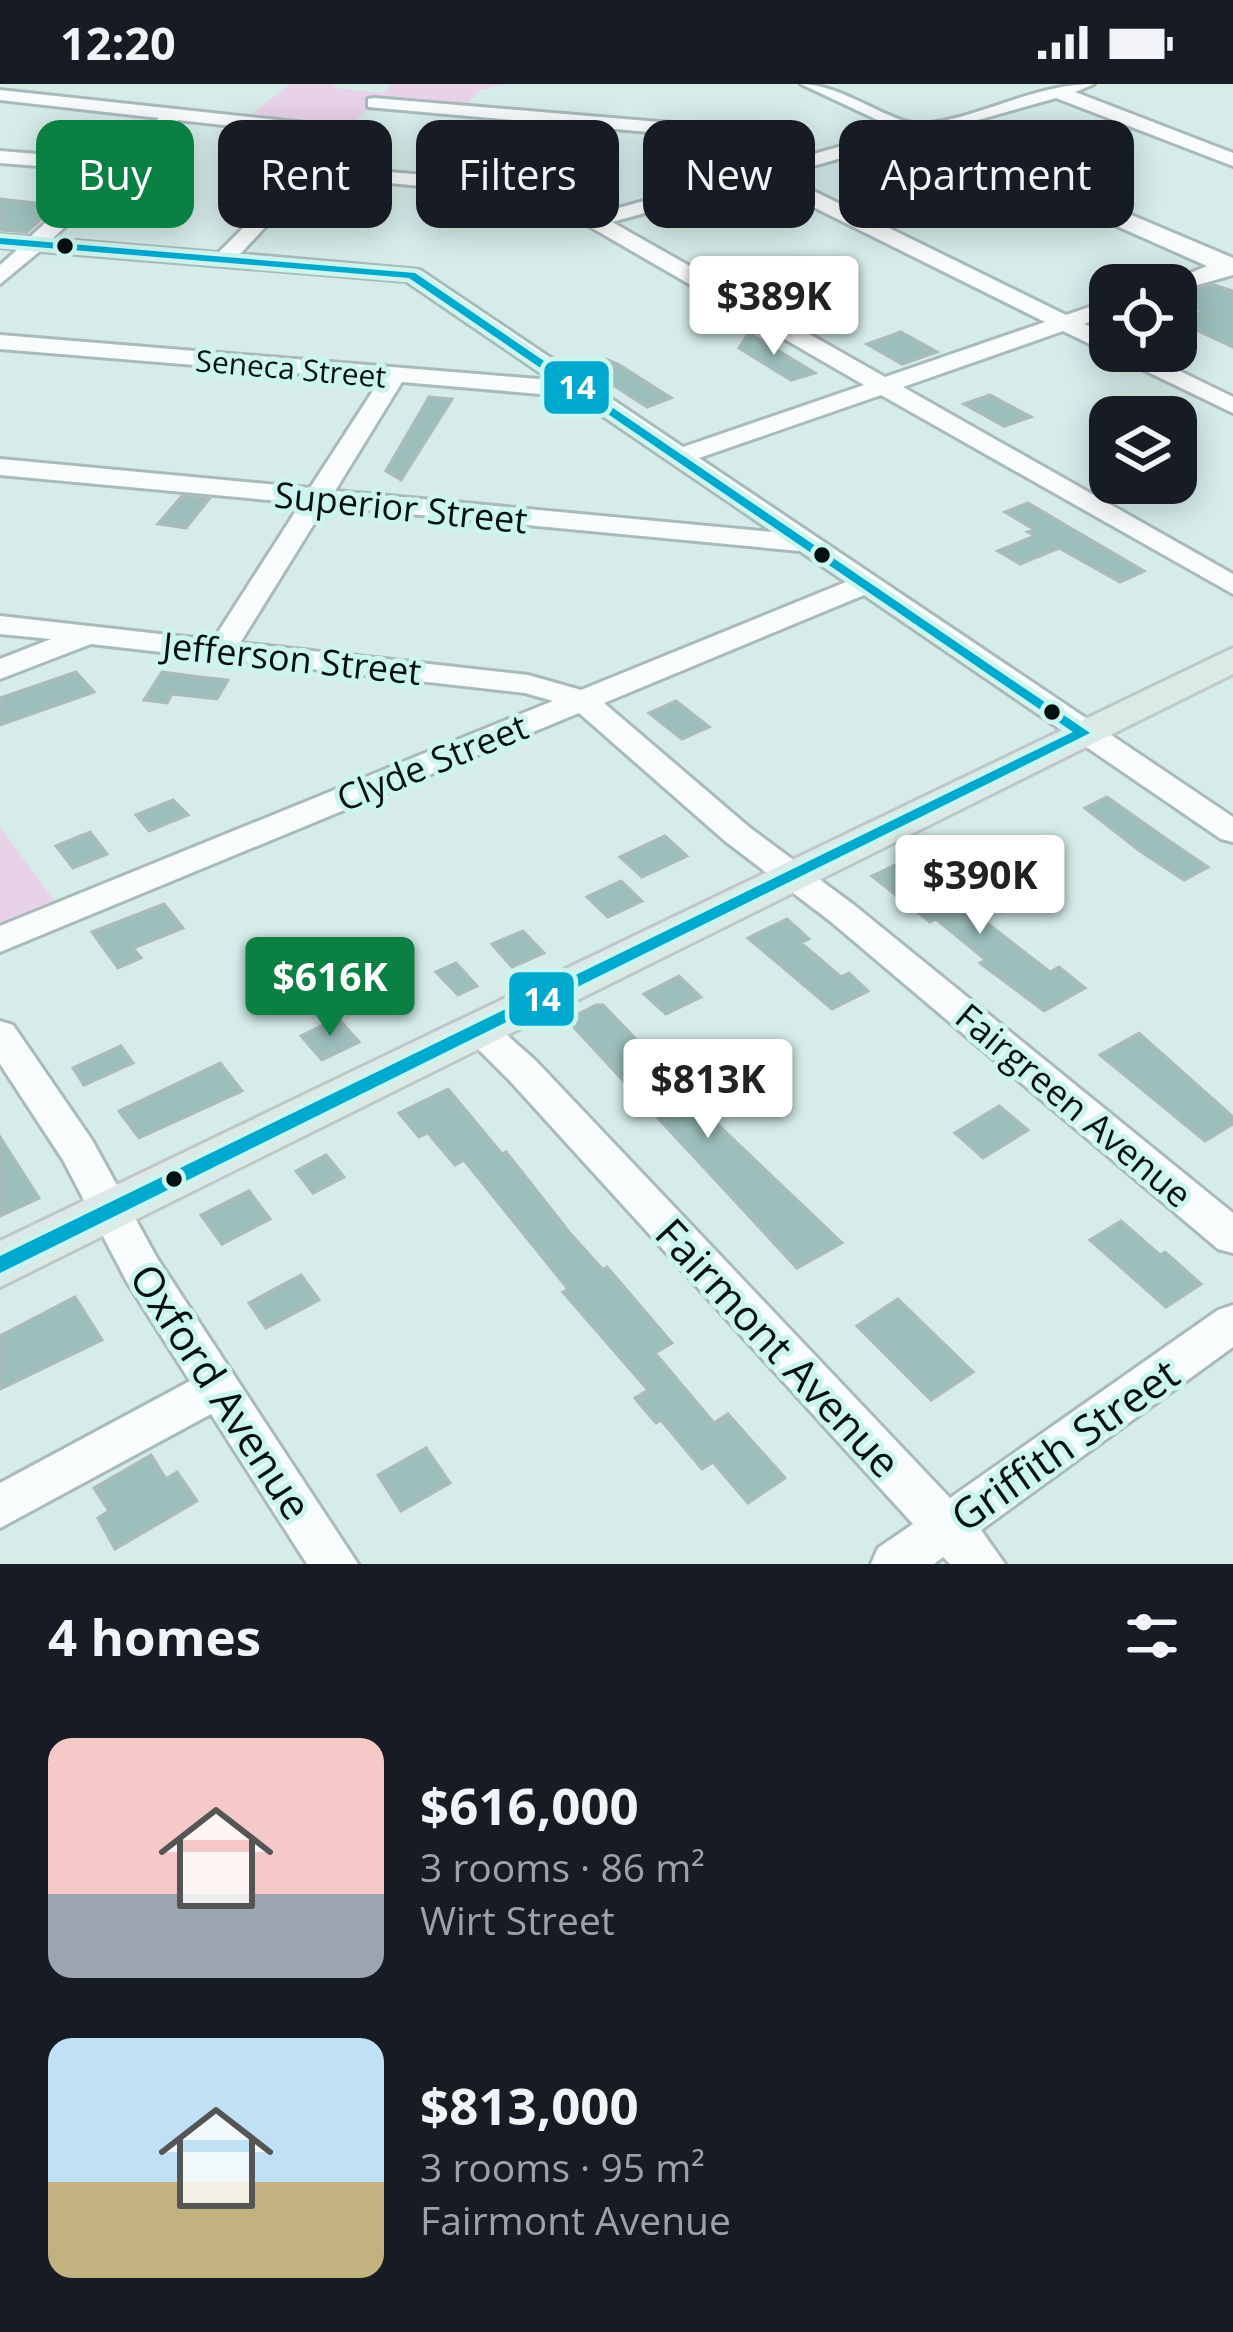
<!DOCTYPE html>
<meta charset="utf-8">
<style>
:root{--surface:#171b24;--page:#20242c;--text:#f1f3f6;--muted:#9ea1a6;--accent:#0b8043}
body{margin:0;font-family:"Open Sans",sans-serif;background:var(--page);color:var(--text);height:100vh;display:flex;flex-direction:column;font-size:45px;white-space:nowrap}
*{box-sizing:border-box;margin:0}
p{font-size:39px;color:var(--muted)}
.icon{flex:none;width:66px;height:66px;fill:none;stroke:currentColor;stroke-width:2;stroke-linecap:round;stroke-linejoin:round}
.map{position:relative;height:1480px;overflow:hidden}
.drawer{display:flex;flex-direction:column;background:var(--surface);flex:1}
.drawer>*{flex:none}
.top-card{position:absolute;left:36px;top:36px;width:1161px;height:108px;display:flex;gap:24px}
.tools{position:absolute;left:1089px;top:180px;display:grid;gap:24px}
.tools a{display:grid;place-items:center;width:108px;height:108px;border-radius:24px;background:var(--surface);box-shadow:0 6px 30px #0003;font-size:60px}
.price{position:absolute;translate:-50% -102px;padding:0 27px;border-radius:12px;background:#fff;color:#222;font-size:39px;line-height:78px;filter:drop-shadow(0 3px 6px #0008)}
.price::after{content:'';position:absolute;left:50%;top:72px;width:36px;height:27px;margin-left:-18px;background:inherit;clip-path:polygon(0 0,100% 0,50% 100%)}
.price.selected{background:var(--accent);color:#fff}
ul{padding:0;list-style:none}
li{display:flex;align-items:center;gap:36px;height:300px;padding:0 48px}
li span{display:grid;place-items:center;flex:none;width:336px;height:240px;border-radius:24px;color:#555}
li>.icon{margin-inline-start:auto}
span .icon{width:144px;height:144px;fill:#fffc;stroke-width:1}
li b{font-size:51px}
h2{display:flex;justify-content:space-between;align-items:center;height:144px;padding:0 48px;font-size:51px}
.chip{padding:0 42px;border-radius:24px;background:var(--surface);box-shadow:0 6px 30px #0003;font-size:42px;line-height:108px}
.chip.selected{background:var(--accent);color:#fff}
.status{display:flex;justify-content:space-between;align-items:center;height:84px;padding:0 60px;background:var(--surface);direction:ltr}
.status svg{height:33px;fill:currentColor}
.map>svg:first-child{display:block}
.green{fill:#e8d2e8}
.building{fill:#9cbfbb;stroke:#aabbb9;stroke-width:3}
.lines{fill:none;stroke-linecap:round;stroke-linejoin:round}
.minor-casing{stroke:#a9bbb9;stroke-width:6}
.major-casing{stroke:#bec8c7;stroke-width:6}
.minor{fill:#f9fcfc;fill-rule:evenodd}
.major{fill:#dbe9e7;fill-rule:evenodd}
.bus-1-casing{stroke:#ccf5ef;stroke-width:9}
.bus-1{fill:#00a9ce;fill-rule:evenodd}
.bus-dot{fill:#041110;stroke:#ccf5ef;stroke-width:4.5}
.labels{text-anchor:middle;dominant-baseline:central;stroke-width:10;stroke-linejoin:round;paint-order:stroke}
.far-street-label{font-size:30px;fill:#041110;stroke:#ccf5ef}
.street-label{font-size:36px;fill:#041110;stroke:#ccf5ef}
.near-street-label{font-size:42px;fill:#041110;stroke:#ccf5ef}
.line-badge{stroke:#ccf5ef;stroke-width:4.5}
.badge-label{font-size:33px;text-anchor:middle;font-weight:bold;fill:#fff}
</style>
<div class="status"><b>12:20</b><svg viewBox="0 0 49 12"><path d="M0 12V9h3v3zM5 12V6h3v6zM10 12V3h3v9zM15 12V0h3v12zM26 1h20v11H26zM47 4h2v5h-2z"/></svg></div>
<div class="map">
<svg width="1233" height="1480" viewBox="0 0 1233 1480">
<rect width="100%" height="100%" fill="#d5ece9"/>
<!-- green -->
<path class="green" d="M 290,0 L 336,0 L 334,4 L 383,9 L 392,0 L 505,0 L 480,6 L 461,26 L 374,19 L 344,48 L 243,37 Z
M 0,743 L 64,830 L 0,856 Z"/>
<!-- building -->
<path class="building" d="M 0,115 L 45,120 L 55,123 L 27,148 L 0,146 Z
M 1214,201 L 1233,207 L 1233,263 L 1177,237 L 1203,228 L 1176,216 L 1176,211 Z
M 901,248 L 937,268 L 902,280 L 867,260 Z
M 749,249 L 815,289 L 791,296 L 739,264 Z
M 605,275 L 618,280 L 671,314 L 647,323 L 593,288 Z
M 990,311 L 1031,333 L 1004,342 L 964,320 Z
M 429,313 L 452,315 L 401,396 L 386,387 Z
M 182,412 L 209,415 L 186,444 L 158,440 Z
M 1028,419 L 1074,446 L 1144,487 L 1120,498 L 1059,464 L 1020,480 L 998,467 L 1035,452 L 1028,448 L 1035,446 L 1005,428 Z
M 76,588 L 94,608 L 0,641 L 0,614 Z
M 162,588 L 200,593 L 228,596 L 217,615 L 172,610 L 167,619 L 144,616 Z
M 676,617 L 709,643 L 682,655 L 649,629 Z
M 1107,713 L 1165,754 L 1208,783 L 1184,796 L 1140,767 L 1085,724 Z
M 173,716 L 188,731 L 149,747 L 136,731 Z
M 90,748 L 107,770 L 73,784 L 56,762 Z
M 665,752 L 687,772 L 642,793 L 620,773 Z
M 906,776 L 1050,888 L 1059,883 L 1085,904 L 1044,927 L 980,879 L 986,876 L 936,835 L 930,838 L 872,792 Z
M 621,797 L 642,817 L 608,833 L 587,813 Z
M 164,820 L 183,844 L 133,864 L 141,874 L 118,884 L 92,848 Z
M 787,835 L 809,855 L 801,859 L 841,893 L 849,889 L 868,907 L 832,925 L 748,854 Z
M 523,847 L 544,869 L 512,883 L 492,860 Z
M 456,879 L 477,902 L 458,911 L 436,888 Z
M 679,892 L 701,913 L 666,930 L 644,910 Z
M 596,921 L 603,921 L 656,976 L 652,978 L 842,1159 L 797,1184 L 567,936 Z
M 338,934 L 359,958 L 322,976 L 301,952 Z
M 1139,949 L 1233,1033 L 1233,1040 L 1205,1057 L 1100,971 Z
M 121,962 L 133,979 L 84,1001 L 73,984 Z
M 220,979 L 242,1007 L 139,1054 L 119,1027 Z
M 448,1005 L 502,1070 L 506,1068 L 569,1148 L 603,1186 L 607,1183 L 672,1259 L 655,1269 L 714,1339 L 728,1330 L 785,1394 L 748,1419 L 713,1378 L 702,1385 L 661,1336 L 656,1339 L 635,1314 L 648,1306 L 563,1208 L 568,1205 L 464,1076 L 455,1081 L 428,1049 L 419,1053 L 399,1029 Z
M 999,1022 L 1028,1046 L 983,1074 L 955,1049 Z
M 0,1053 L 39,1114 L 0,1132 Z
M 326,1071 L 344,1093 L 313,1109 L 296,1087 Z
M 249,1107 L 270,1135 L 222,1160 L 201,1131 Z
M 1121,1137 L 1160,1171 L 1165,1168 L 1201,1200 L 1166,1223 L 1090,1156 Z
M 301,1191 L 319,1216 L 266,1244 L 249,1219 Z
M 75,1213 L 102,1256 L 0,1305 L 0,1252 Z
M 898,1215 L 973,1288 L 931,1316 L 857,1242 Z
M 426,1364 L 450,1399 L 401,1427 L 378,1391 Z
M 151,1371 L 166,1395 L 177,1388 L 197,1417 L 115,1465 L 98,1434 L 109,1427 L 94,1404 Z"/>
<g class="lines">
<defs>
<path id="minor" d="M 801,0 C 843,0 893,42 923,40 C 981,34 1034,0 1094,0 L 1075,8 L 1233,69 L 1233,82 L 1056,14 L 935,48 L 1233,174 L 1233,191 L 1176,207 L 1176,201 L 1162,201 L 1207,182 L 916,53 L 781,91 L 1066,231 L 1110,216 L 1110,230 L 1084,240 L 1110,252 L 1110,267 L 1139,267 L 1233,313 L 1233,329 L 1063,247 L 903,303 L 1233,490 L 1233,510 L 881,311 L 699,374 L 1233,733 L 1233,758 L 1221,755 L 864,511 L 604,619 L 749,743 L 854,821 L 1233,1129 L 1233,1169 L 1218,1165 L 830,837 L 725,757 L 579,629 L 0,868 L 0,842 L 553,617 L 525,609 L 91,560 L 0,595 L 0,575 L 51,555 L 0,550 L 0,532 L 213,556 L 301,419 L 0,391 L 0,375 L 310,404 L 380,296 L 0,265 L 0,251 L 551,296 L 406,197 L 40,167 L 0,200 L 0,181 L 18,165 L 0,163 L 0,151 L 30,153 L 102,87 L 0,79 L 0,67 L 113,76 L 159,34 L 0,16 L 0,6 L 351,44 L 351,52 L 344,54 L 178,36 L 52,155 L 218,169 L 321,66 L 331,72 L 323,82 L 556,103 L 597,130 L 784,78 L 739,56 L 368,23 L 368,15 L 374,14 L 743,45 L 803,73 L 899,46 ZM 313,92 L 550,114 L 587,141 L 864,301 L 683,363 L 420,186 L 240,170 ZM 761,97 L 1045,238 L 885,293 L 612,138 ZM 402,298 L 575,313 L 773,448 L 335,407 ZM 325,422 L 800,467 L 846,498 L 581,606 L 528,591 L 240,559 Z
M 476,931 L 489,935 L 536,977 L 950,1414 L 1218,1226 L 1233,1221 L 1233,1263 L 981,1446 L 1005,1480 L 950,1480 L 943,1473 L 934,1480 L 871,1480 L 878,1464 L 913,1440 L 510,997 L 457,944 L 463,935 Z
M 0,937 L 13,941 L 92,1056 L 157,1174 L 358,1480 L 307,1480 L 211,1330 L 0,1444 L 0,1399 L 190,1297 L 127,1198 L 63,1076 L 0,980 Z"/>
<path id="major" d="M 1233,564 L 1233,590 L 0,1203 L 0,1157 Z"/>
</defs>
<!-- minor casing -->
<use href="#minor" class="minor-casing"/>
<!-- major casing -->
<use href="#major" class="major-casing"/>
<!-- minor -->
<use href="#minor" class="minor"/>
<!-- major -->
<use href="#major" class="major"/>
<defs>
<path id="bus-1" d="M 0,154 L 415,189 L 1090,649 L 0,1189 L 0,1172 L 1073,648 L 409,194 L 0,160 Z"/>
</defs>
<!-- bus-1 casing -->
<use href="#bus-1" class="bus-1-casing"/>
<!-- bus-1 -->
<use href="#bus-1" class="bus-1"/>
</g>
<!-- markers -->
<g class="bus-dot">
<circle cx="65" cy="162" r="10"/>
<circle cx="822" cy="471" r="10"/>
<circle cx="1052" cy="628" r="10"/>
<circle cx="174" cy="1095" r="10"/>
</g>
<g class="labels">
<!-- far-street labels -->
<g class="far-street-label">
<text transform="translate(291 284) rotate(5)">Seneca Street</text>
</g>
<!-- street labels -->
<g class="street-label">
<text transform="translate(401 423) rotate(6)">Superior Street</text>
<text transform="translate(292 574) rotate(6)">Jefferson Street</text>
<text transform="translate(432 678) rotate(-22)">Clyde Street</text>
<text transform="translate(1074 1021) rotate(40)">Fairgreen Avenue</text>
</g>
<!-- near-street labels -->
<g class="near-street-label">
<text transform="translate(779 1263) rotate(47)">Fairmont Avenue</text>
<text transform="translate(222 1307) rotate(57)">Oxford Avenue</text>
<text transform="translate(1064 1360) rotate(-35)">Griffith Street</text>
</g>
</g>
<g class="line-badge">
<rect x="542" y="275" width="69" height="57" rx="12" fill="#00a9ce"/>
<rect x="507" y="886" width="69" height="58" rx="12" fill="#00a9ce"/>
</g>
<g class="badge-label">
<text x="577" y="315">14</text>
<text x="542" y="927">14</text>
</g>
</svg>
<div class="tools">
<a><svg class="icon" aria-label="locate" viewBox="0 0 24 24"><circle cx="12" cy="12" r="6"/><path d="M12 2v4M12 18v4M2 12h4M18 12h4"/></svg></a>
<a><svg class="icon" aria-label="layers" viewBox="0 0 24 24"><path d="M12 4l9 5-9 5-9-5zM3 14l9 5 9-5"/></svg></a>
</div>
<b class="price" style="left:774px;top:274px">$389K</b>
<b class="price" style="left:980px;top:853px">$390K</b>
<b class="price selected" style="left:330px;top:955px">$616K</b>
<b class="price" style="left:708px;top:1057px">$813K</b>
<div class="top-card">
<a class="chip selected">Buy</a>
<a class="chip">Rent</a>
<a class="chip">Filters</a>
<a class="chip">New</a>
<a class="chip">Apartment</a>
</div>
</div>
<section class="drawer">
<h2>4 homes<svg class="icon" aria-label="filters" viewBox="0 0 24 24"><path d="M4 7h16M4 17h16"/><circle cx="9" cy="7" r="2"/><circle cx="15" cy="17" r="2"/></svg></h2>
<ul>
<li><span style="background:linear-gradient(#f6c9c9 65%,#9aa5b1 0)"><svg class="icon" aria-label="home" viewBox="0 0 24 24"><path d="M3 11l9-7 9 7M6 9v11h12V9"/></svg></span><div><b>$616,000</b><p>3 rooms · 86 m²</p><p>Wirt Street</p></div></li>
<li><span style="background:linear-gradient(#bfe0f5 60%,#c2b280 0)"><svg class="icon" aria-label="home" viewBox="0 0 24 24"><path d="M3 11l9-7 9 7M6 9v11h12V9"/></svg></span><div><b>$813,000</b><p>3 rooms · 95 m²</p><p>Fairmont Avenue</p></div></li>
</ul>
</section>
